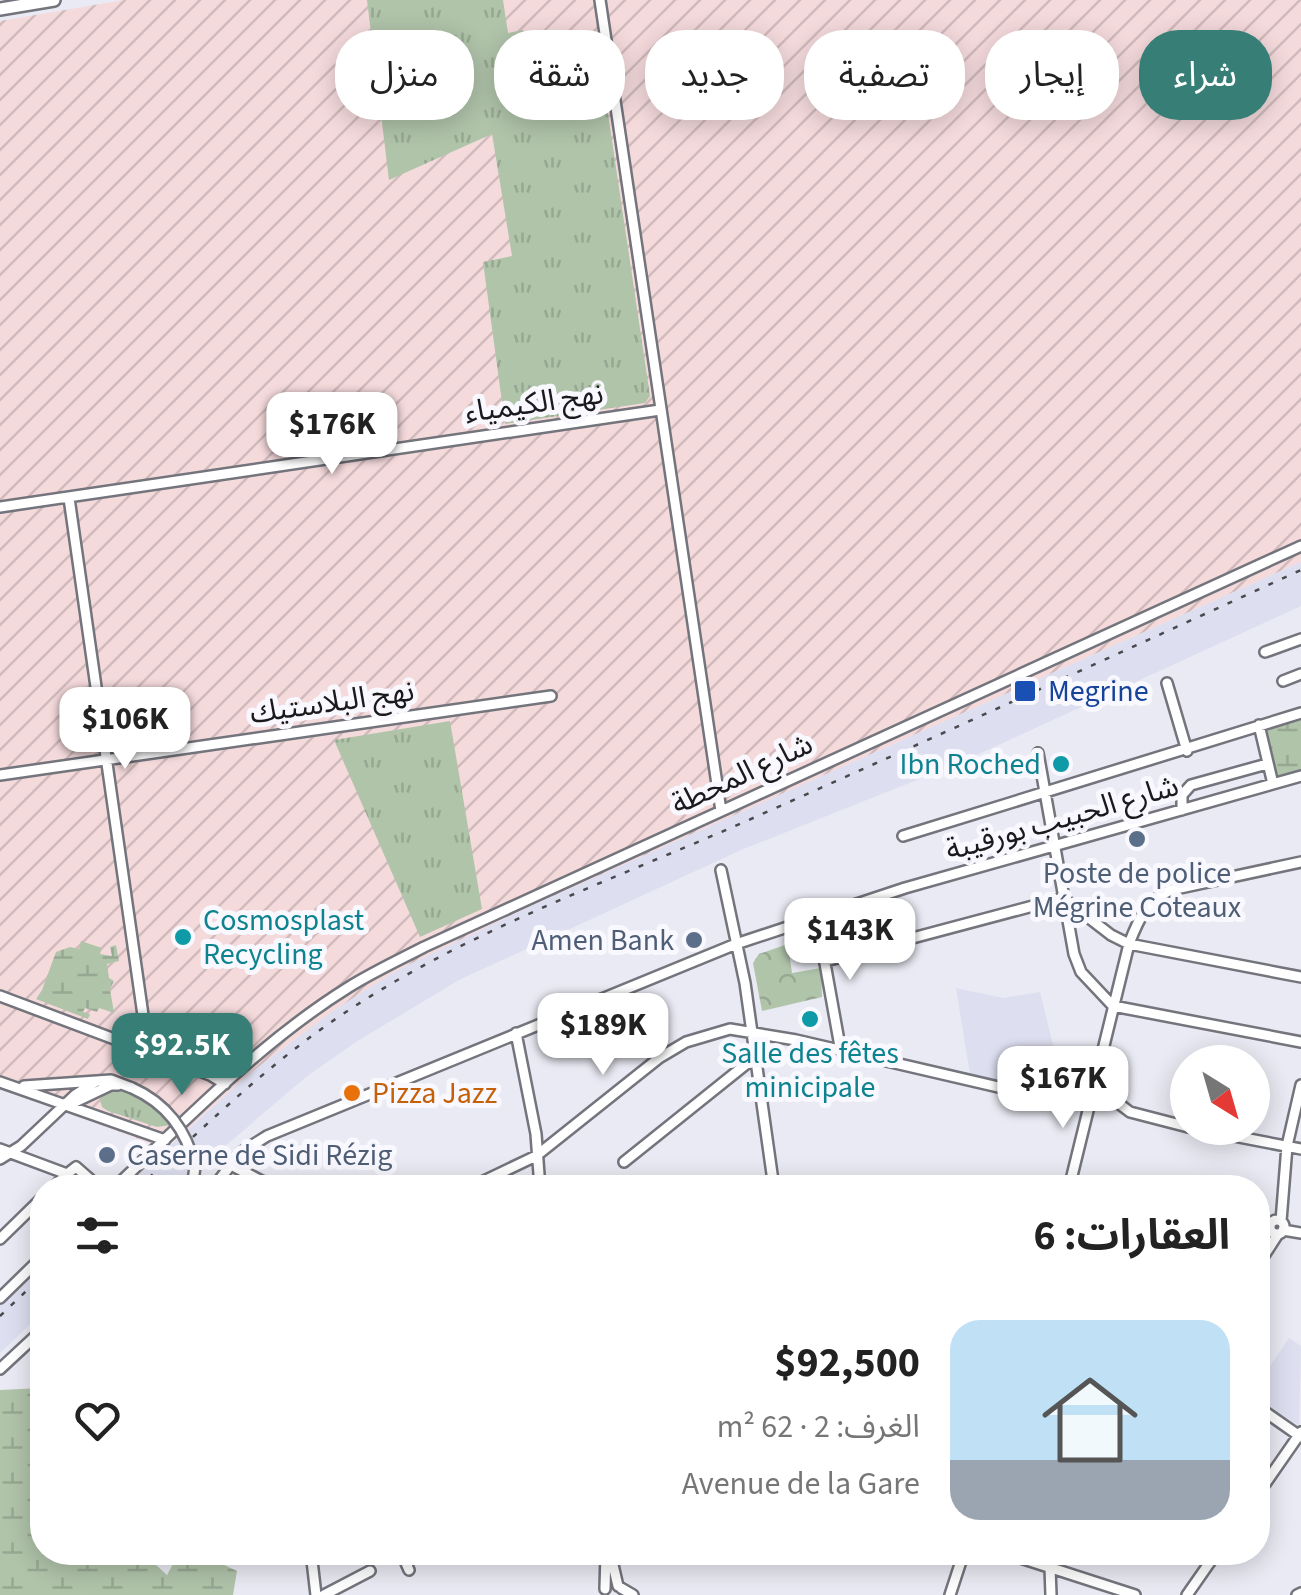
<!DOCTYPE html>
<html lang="ar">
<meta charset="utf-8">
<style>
:root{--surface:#fff;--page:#f6f6f6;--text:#222;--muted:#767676;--accent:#377e76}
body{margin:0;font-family:"Source Sans 3","Noto Sans Arabic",sans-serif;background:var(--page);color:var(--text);direction:rtl;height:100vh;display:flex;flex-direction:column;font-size:38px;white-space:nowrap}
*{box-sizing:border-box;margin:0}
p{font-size:32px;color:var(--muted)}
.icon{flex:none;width:55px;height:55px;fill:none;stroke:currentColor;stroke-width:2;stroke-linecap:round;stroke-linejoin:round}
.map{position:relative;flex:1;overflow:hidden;direction:ltr}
.panel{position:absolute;left:30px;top:1175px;width:1240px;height:390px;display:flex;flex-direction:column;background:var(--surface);border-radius:40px;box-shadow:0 5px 25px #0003;direction:rtl}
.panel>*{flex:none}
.hud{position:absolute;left:30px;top:30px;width:1242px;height:90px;direction:rtl;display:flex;gap:20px}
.needle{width:65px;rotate:143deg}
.controls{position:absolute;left:1170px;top:1045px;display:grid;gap:20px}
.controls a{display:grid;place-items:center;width:100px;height:100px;border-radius:50%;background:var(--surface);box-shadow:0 5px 25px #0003;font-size:50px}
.price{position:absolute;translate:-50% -85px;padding:0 22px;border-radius:20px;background:#fff;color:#222;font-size:32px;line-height:65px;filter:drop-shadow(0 2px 5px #0008)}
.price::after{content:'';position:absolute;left:50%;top:60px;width:30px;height:22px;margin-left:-15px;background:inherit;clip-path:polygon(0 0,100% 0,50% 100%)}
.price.active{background:var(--accent);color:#fff}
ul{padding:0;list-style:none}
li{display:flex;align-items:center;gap:30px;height:250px;padding:0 40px}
li span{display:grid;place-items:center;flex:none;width:280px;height:200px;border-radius:30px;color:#555}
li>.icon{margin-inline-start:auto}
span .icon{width:120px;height:120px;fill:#fffc;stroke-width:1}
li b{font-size:42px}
h2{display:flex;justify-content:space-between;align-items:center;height:120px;padding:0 40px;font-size:42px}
.chip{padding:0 35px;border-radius:40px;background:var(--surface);box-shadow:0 5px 25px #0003;font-size:35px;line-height:90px}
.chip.active{background:var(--accent);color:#fff}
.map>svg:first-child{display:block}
.industrial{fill:url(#industrial-furrows)}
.built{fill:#dddeef}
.grass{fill:url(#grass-tufts)}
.forest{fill:url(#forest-crowns)}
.wetland{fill:url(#wetland-marsh)}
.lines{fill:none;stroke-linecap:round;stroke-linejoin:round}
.minor-casing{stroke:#73747c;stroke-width:14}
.major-casing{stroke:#73747c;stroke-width:16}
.minor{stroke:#fff;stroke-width:9}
.major{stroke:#fff;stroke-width:11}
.rail{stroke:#4a4a4e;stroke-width:2.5;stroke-dasharray:5 10;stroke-linecap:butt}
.minor-bridge-casing{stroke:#73747c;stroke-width:14;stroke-linecap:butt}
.minor-bridge{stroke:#fff;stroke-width:9}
.transit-dot{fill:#1a4fb4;stroke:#f8f8fe;stroke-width:4}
.culture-dot{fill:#0f9aa8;stroke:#f8f8fe;stroke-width:4}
.service-dot{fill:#5c6f8a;stroke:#f8f8fe;stroke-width:4}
.food-dot{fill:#e8710a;stroke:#f8f8fe;stroke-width:4}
.labels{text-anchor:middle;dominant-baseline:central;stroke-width:10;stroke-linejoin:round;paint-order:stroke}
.street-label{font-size:30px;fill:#1a1a1d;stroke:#f8f8fe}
.transit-label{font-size:30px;fill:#164399;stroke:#f8f8fe;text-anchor:start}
.culture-label{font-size:30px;fill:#0d838f;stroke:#f8f8fe;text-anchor:end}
.service-label{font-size:30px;fill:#4e5e75;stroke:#f8f8fe}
.food-label{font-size:30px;fill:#c56008;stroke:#f8f8fe;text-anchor:start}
</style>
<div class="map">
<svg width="1301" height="1595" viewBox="0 0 1301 1595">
<defs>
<pattern id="industrial-furrows" width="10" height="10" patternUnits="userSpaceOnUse" patternTransform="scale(2.5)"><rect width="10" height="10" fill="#f5dadc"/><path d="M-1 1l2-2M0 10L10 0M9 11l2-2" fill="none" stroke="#d1babc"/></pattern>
<pattern id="grass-tufts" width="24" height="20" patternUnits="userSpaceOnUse" patternTransform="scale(2.5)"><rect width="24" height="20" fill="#b0c4aa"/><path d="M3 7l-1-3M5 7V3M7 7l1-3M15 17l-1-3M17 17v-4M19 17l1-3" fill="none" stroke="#97a892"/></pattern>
<pattern id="forest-crowns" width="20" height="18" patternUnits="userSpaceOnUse" patternTransform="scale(2.5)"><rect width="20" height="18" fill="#b0c4aa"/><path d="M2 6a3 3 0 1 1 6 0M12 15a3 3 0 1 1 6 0" fill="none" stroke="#97a892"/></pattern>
<pattern id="wetland-marsh" width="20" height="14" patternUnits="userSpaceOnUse" patternTransform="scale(2.5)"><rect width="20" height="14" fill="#b0c4aa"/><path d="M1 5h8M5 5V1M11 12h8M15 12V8" fill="none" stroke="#97a892"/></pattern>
</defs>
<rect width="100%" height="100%" fill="#eaeaf4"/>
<!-- industrial -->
<path class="industrial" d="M 124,0 L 1301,0 L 1301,562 L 531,906 L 396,971 L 333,1011 L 249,1074 L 160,1154 L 152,1144 L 0,1087 L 0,21 Z"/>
<!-- built -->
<path class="built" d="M 1301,562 L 1301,606 L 957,764 L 741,850 L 459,980 L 356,1042 L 306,1077 L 177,1187 L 124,1188 L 249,1074 L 333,1011 L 396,971 L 531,906 Z
M 956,988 L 1003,998 L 1040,992 L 1063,1086 L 1034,1089 L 970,1074 Z
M 42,1265 L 42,1313 L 0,1353 L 0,1306 Z
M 1289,1338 L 1301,1346 L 1299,1426 L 1258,1398 L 1258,1384 Z"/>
<!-- grass -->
<path class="grass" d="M 367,0 L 503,0 L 508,33 L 523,30 L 547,76 L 599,53 L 650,396 L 645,403 L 505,424 L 483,262 L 512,256 L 492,134 L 389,180 Z
M 450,721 L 482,909 L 420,937 L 334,740 Z
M 109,1089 C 135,1090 153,1107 171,1125 L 157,1127 L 108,1111 L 102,1107 L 100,1100 Z"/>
<!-- forest -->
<path class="forest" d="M 788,944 L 792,973 L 821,968 L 822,997 L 762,1011 L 753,963 L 759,954 Z"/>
<!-- wetland -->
<path class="wetland" d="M 1301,717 L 1301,772 L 1276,779 L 1258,730 Z
M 81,941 L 102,948 L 100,954 L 112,956 L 110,947 L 116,945 L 119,961 L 107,964 L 109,978 L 114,981 L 110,989 L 114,1013 L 99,1008 L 97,1012 L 85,1008 L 83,1012 L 90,1014 L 88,1019 L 36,999 L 42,990 L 56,952 L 70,947 L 79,949 Z
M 42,1388 L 42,1447 L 35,1450 L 42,1457 L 42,1552 L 143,1553 L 167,1575 L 179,1553 L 199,1553 L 237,1571 L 233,1595 L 0,1595 L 0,1390 Z"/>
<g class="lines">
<defs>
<path id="minor" d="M 600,0 L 721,811
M 69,498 L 148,1050
M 0,507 L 660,410
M 1265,652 L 1301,639
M 1283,681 L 1301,674
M 1167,683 L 1187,751
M 1259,725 L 1273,784
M 1038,753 L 1074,954 L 1081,972 L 1113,1006 L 1301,1042
M 0,775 L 551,696
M 1182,810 L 1182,795 L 1191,785 L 1267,764
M 903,836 L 1301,713
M 721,870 L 745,983 L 774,1188
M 817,919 L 841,1052
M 826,961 L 1063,898 L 1111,935 L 1129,944 L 1301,977
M 0,996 L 210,1075 L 225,1084
M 516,1033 L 536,1134 L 540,1188
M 0,1082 L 165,1140
M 1094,1085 L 1130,1112 L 1188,1127
M 24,1086 L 111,1080 L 132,1088
M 69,1105 L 111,1085 L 118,1085
M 1192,1128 L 1301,1149
M 0,1149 L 67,1174 L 76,1167 L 100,1188
M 0,1159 L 21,1146 L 75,1095 L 97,1081
M 624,1162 L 755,1057
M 231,1165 L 275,1188
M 53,1188 L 67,1174
M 114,1188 C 188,1118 262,1041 349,987 C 373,972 399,960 424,947 L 1301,546
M 192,1188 L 195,1167
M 213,1188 L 240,1153 L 267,1136 L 736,944 L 905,888 L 1301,776
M 469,1188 L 536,1156 L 659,1058 L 686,1042 L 730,1029 L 796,1040 L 1020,1092 L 1056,1091 L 1096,1071
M 1069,1188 L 1129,944 C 1138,920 1147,900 1171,890 L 1301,862
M1270 1227a7 7 0 1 1 14 0a7 7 0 1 1-14 0Z
M 1281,1221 L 1287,1146 L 1301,1085
M 1283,1230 L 1301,1233
M 0,1239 L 42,1198
M 1258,1265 L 1278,1234
M 0,1298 L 42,1257
M 0,1369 L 42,1330
M 1258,1407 L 1301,1437
M 1258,1494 L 1301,1432
M 311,1552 L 316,1595
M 401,1552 L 409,1570
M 610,1552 L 618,1586
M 1002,1552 L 1135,1595
M 621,1588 L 633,1595
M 605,1589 L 606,1552
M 324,1595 L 370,1571
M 950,1595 L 964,1552
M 1051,1595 L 1050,1568 L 1061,1552
M 1187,1595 L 1217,1552
M 1297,1595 L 1301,1593"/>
<path id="major" d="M 0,9 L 54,0"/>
</defs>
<!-- minor casing -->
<use href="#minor" class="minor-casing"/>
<!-- major casing -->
<use href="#major" class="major-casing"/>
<!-- minor -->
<use href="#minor" class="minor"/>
<!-- major -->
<use href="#major" class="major"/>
<!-- rail -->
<path class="rail" d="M 138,1188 C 203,1128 266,1066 340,1016 C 461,934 602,884 735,826 C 925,742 1113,656 1301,570
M 0,1316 L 42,1276"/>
<defs>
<path id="minor-bridge" d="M 132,1088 C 166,1103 187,1131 195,1167"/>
</defs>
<!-- minor-bridge casing -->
<use href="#minor-bridge" class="minor-bridge-casing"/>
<!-- minor-bridge -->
<use href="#minor-bridge" class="minor-bridge"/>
</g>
<!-- markers -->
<rect class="transit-dot" x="1013" y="679" width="24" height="24" rx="5"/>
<g class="culture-dot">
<circle cx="1061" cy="764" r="10"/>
<circle cx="183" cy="937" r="10"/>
<circle cx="810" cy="1019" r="10"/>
</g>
<g class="service-dot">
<circle cx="1137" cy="839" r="10"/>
<circle cx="694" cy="940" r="10"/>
<circle cx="107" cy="1155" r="10"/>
</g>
<circle class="food-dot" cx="352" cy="1093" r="10"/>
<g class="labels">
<!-- street labels -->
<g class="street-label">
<text transform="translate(534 403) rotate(-8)">نهج الكيمياء</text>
<text transform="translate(332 702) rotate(-8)">نهج البلاستيك</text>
<text transform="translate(742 774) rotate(-25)">شارع المحطة</text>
<text transform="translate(1062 818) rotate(-16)">شارع الحبيب بورقيبة</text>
</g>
<!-- transit labels -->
<g class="transit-label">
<text x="1048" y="691">Megrine</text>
</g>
<!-- culture labels -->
<g class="culture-label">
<text x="1041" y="764">Ibn Roched</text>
<text x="203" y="920" text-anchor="start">Cosmosplast<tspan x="203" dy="34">Recycling</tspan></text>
<text x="810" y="1053" text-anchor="middle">Salle des fêtes<tspan x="810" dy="34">minicipale</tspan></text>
</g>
<!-- service labels -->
<g class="service-label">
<text x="1137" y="873">Poste de police<tspan x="1137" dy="34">Mégrine Coteaux</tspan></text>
<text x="674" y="940" text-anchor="end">Amen Bank</text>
<text x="127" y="1155" text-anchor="start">Caserne de Sidi Rézig</text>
</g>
<!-- food labels -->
<g class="food-label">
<text x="372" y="1093">Pizza Jazz</text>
</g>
</g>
</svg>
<div class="controls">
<a><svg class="needle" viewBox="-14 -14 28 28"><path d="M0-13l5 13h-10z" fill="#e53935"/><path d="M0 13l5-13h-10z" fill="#767676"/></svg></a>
</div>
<b class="price" style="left:332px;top:477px">$176K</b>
<b class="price" style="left:125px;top:772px">$106K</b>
<b class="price" style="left:850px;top:983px">$143K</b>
<b class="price" style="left:603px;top:1078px">$189K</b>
<b class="price active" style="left:182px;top:1098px">$92.5K</b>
<b class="price" style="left:1063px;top:1131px">$167K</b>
<div class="hud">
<a class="chip active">شراء</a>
<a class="chip">إيجار</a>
<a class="chip">تصفية</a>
<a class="chip">جديد</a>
<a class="chip">شقة</a>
<a class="chip">منزل</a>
</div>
<section class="panel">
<h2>العقارات: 6<svg class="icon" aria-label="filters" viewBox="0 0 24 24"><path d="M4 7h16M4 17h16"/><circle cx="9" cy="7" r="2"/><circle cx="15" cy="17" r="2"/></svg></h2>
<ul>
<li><span style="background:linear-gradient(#bfe0f5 70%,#9aa5b1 0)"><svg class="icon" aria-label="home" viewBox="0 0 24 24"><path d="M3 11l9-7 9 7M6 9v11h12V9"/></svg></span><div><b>$92,500</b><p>الغرف: 2 · 62 m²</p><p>Avenue de la Gare</p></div><svg class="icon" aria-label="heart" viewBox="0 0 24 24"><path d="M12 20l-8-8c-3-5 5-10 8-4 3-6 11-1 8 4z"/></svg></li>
</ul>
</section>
</div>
